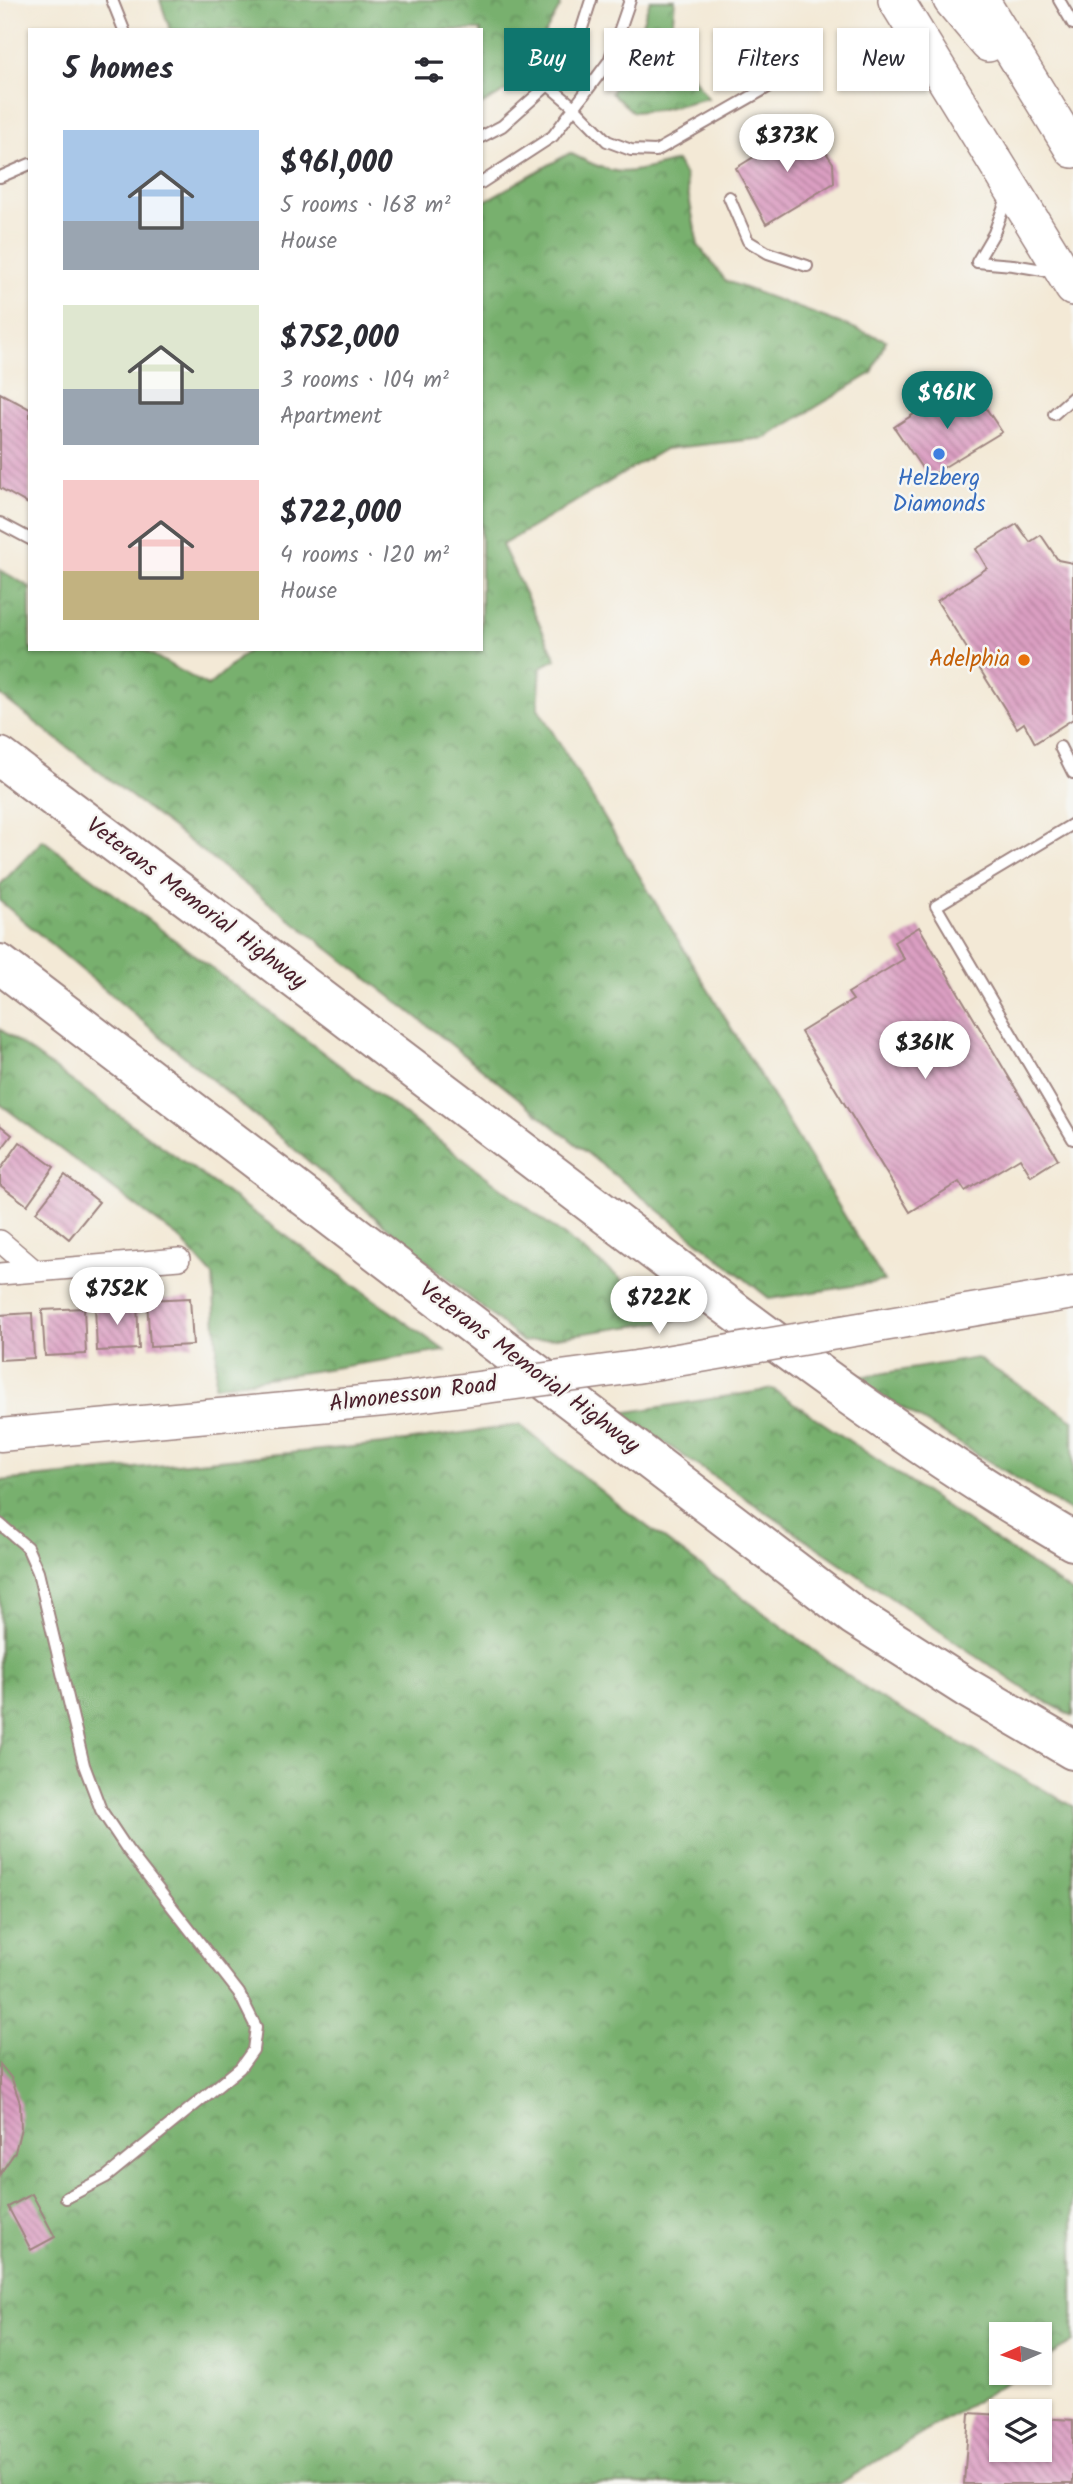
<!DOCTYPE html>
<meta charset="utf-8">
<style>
:root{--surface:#fff;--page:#f2f2f3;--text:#2b2b33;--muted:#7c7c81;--accent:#0f766e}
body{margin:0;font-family:Kalam,sans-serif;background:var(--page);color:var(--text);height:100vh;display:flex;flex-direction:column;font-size:26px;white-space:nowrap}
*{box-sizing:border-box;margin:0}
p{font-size:23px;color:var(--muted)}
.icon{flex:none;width:38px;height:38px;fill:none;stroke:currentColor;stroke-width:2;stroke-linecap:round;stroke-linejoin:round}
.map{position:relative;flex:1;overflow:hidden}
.sheet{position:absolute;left:28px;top:28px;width:455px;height:623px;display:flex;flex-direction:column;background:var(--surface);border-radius:0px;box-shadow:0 2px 5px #0004}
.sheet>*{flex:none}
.hud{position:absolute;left:504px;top:28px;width:464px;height:63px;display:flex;gap:14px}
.needle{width:46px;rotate:267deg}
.controls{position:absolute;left:989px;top:2322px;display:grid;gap:14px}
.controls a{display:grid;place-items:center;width:63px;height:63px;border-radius:0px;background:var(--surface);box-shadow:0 2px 5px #0004;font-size:35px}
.price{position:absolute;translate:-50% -60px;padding:0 16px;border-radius:24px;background:#fff;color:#222;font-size:23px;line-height:46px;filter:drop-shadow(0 2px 4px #0008)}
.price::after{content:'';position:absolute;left:50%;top:42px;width:21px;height:16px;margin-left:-10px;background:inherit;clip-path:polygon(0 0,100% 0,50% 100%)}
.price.selected{background:var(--accent);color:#fff}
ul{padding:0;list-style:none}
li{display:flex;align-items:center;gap:21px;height:175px;padding:0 35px}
li span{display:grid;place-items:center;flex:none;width:196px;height:140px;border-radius:0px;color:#555}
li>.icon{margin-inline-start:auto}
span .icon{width:84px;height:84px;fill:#fffc;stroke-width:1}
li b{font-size:30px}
h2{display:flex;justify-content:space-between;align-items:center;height:84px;padding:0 35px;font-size:30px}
.tag{padding:0 24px;border-radius:0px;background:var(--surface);box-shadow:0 2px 5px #0004;font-size:24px;line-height:63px}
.tag.selected{background:var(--accent);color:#fff}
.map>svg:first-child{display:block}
.forest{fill:url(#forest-crowns);stroke:#61684c;stroke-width:2}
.building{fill:url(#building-back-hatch)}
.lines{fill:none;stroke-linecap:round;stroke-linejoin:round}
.lane-casing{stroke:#9e8480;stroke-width:14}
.street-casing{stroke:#9e8480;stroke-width:24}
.secondary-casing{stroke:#9e8480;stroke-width:35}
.primary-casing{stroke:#9e8480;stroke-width:38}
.highway-casing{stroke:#9e8480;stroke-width:42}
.lane{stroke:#fff;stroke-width:10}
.street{stroke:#fff;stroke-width:21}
.secondary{stroke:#fff;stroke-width:32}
.primary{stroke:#fff;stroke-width:35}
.highway{stroke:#fff;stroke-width:38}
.secondary-bridge-casing{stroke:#9e8480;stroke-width:35;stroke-linecap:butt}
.secondary-bridge{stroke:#fff;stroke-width:32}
.shop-dot{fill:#3f7fe0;stroke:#f6f6f2;stroke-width:2.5}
.food-dot{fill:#e8710a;stroke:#f6f6f2;stroke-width:2.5}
.labels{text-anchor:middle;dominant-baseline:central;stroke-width:5;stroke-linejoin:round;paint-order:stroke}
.shop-label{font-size:23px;fill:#366cbe;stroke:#f6f6f2}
.food-label{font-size:23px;fill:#c56008;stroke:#f6f6f2;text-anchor:end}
.street-label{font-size:23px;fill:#4a1f2b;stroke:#f6f6f2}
</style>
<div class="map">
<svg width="1073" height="2484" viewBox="0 0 1073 2484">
<defs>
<pattern id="forest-crowns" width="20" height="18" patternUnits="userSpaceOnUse" patternTransform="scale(1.75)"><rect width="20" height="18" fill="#78b06e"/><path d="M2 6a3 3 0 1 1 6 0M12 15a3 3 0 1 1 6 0" fill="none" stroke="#648f5b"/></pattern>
<pattern id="building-back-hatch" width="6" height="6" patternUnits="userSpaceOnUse" patternTransform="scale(1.75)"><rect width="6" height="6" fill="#db9fc2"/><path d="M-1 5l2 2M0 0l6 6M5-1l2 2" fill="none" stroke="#b4819e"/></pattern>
</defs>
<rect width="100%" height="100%" fill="#f6f6f2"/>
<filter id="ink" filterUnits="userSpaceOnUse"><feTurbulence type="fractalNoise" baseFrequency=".0143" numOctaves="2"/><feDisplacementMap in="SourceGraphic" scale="14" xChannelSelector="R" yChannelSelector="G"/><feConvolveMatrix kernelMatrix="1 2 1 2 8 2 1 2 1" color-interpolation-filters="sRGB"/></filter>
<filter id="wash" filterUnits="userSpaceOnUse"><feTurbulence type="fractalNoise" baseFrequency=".00686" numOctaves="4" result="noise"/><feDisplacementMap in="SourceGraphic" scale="28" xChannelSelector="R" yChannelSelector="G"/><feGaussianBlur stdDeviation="1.57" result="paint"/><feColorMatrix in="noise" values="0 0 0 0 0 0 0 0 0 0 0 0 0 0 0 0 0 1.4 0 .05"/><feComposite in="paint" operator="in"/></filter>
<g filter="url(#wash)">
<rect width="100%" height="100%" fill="#f3e9d6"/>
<!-- forest -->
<path class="forest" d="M 160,0 L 561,0 L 560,7 L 516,85 L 481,105 L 481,30 L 170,30 Z
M 650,0 L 675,0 L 672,30 L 683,63 L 708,98 L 658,110 L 633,112 L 611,93 L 632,54 Z
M 570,153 C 619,179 625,174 677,161 L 685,176 L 698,245 L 726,281 L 886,340 L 872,373 L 765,438 L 665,449 L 502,545 L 556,659 L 541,667 L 538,708 L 884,1281 L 770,1299 L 413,1014 L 0,695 L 0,570 L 30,587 L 30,649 L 142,649 L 208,686 L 250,649 L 481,649 L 481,203 Z
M 43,840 L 675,1320 L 523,1342 L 0,901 L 0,885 Z
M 0,1029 L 445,1351 L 215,1386 L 217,1347 L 213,1276 L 180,1239 L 0,1104 Z
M 977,1358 L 1073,1420 L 1073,1513 L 853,1378 Z
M 773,1389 L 1073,1593 L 1073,1716 L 1033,1695 L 621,1413 Z
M 520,1425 L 617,1504 L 874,1695 L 1073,1806 L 1073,2342 L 1040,2363 L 1040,2334 L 1001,2334 L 1001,2373 L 1022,2373 L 839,2484 L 0,2484 L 0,1481 L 383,1444 Z"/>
<g id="blocks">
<!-- building -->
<path class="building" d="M 797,130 L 815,136 L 833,163 L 834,183 L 766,224 L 736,168 Z
M 0,393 L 30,409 L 30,505 L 0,488 Z
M 945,394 L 981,401 L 1002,432 L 928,477 L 894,427 Z
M 1017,524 L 1030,542 L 1041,535 L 1058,560 L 1073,563 L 1073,719 L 1035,743 L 1024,723 L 1017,728 L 937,601 L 987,568 L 976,549 Z
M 919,927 L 1058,1159 L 1031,1176 L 1020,1158 L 965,1191 L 959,1182 L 910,1212 L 801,1032 L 853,1000 L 848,993 L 904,959 L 894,942 Z
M 0,1125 L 12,1135 L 0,1151 Z
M 20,1142 L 54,1167 L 27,1205 L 0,1185 L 0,1170 Z
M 65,1175 L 99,1202 L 69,1239 L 36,1212 Z
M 190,1298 L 193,1345 L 150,1347 L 147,1300 Z
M 137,1303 L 139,1349 L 97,1351 L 95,1305 Z
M 84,1308 L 86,1354 L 45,1356 L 42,1310 Z
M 32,1313 L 34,1358 L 0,1360 L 0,1315 Z
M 0,2064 L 12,2079 L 20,2103 L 21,2128 L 15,2152 L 0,2174 Z
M 32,2194 L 55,2237 L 31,2250 L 8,2207 Z
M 969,2413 L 1001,2415 L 1001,2450 L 1040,2450 L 1040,2418 L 1073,2420 L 1073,2484 L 964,2484 Z"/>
</g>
</g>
<g filter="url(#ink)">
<use href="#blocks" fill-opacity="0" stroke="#9e8480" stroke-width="2"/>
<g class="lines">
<defs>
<path id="lane" d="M 112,0 L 124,30
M 1059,0 L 1073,24
M 548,85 L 574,107 L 607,141 L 631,150 L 656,151 L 805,66
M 481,137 L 502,126 L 548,85 L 577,44 L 591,0
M 0,177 L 30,164
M 481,183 L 553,136 L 609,61 L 630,0
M 1008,195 L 994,233 L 977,262 L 1013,265 L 1055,272
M 729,197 L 748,241 L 768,253 L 807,266
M 1054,414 L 1073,397
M 0,523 L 30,539
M 1060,747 L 1073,773
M 1073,824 L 936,906 L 1073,1139
M 0,1524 L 27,1547 L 38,1572 L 84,1765 L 101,1810 L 127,1849 L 239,1993 L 256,2027 L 253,2050 L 240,2068 L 106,2177 L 66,2198"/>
<path id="street" d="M 0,1241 L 35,1271
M 0,1274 L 179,1259"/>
<path id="secondary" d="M 930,1317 L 1073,1293
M 0,1435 L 395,1399"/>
<path id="primary" d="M 896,0 L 1073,288
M 951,0 L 988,44
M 981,0 L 1073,150"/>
<path id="highway" d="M 0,757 C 200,906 398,1057 597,1208 C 752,1325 905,1443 1073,1541
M 0,964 L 854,1616 L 967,1688 L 1073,1750"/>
</defs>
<!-- lane casing -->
<use href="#lane" class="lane-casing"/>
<!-- street casing -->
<use href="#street" class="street-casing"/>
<!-- secondary casing -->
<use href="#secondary" class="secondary-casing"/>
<!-- primary casing -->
<use href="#primary" class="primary-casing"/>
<!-- highway casing -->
<use href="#highway" class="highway-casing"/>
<!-- lane -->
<use href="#lane" class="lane"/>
<!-- street -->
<use href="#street" class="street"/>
<!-- secondary -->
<use href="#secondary" class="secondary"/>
<!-- primary -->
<use href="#primary" class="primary"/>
<!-- highway -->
<use href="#highway" class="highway"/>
<defs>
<path id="secondary-bridge" d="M 395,1399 L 636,1367 L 930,1317"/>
</defs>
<!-- secondary-bridge casing -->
<use href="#secondary-bridge" class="secondary-bridge-casing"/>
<!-- secondary-bridge -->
<use href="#secondary-bridge" class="secondary-bridge"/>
</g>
</g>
<!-- markers -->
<circle class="shop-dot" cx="939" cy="454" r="7"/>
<circle class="food-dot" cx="1024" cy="660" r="7"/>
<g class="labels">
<!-- shop labels -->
<g class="shop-label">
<text x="939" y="479">Helzberg<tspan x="939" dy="26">Diamonds</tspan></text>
</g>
<!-- food labels -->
<g class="food-label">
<text x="1010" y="660">Adelphia</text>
</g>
<!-- street labels -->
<g class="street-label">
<text transform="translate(196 904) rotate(37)">Veterans Memorial Highway</text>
<text transform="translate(529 1368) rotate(37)">Veterans Memorial Highway</text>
<text transform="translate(413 1395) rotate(-7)">Almonesson Road</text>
</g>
</g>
</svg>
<div class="controls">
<a><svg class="needle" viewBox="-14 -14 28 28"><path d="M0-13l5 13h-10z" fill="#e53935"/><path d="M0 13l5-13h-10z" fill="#7c7c81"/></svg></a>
<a><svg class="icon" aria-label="layers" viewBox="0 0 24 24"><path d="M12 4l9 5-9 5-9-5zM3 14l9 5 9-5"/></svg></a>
</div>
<b class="price" style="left:787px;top:174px">$373K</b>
<b class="price selected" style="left:947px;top:431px">$961K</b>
<b class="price" style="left:925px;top:1081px">$361K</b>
<b class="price" style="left:117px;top:1327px">$752K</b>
<b class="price" style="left:659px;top:1336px">$722K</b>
<div class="hud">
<a class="tag selected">Buy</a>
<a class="tag">Rent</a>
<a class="tag">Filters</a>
<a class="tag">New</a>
</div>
<section class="sheet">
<h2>5 homes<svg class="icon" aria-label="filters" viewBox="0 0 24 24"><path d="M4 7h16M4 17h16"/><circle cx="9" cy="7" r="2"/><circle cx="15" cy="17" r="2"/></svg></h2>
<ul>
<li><span style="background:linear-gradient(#a9c7e8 65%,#9aa5b1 0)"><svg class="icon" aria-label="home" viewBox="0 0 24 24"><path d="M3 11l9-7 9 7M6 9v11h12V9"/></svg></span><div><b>$961,000</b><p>5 rooms · 168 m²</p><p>House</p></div></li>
<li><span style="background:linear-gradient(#dfe7d0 60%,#9aa5b1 0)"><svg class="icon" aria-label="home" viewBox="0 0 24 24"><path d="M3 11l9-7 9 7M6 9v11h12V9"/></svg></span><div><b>$752,000</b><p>3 rooms · 104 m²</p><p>Apartment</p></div></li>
<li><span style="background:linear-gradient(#f6c9c9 65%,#c2b280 0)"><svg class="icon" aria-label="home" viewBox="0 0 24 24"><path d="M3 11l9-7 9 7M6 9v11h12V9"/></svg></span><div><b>$722,000</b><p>4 rooms · 120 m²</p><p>House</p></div></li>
</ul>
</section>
</div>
